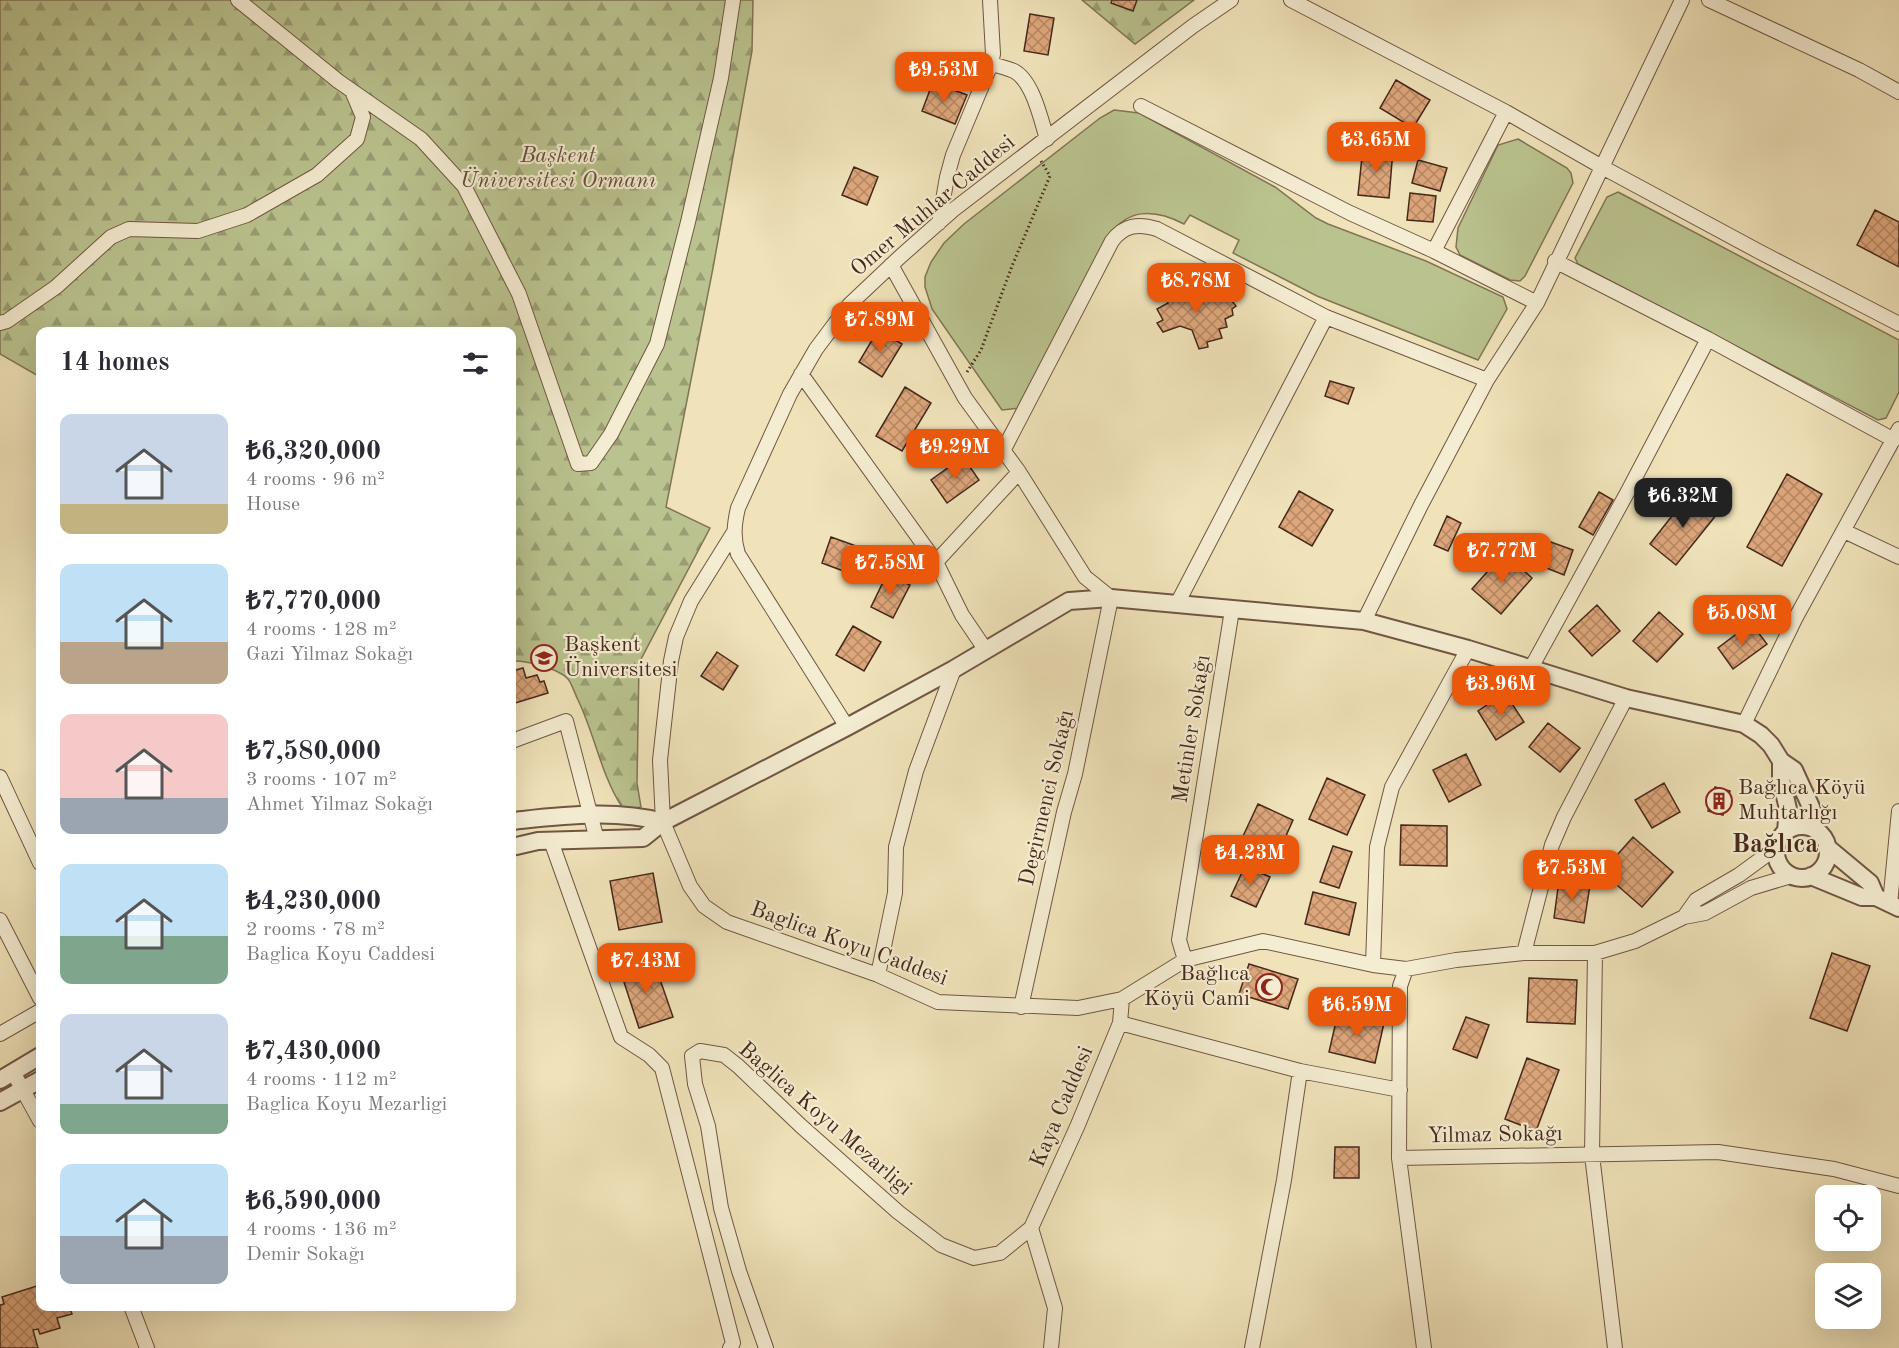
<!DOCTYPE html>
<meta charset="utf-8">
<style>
:root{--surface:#fff;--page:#f7f7f7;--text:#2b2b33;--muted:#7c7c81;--accent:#ea580c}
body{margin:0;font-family:"Old Standard TT",serif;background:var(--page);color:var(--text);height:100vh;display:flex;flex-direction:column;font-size:22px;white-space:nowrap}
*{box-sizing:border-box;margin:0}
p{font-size:20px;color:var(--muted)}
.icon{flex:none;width:33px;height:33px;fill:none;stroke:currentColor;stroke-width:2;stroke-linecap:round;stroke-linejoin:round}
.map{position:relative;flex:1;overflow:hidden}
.panel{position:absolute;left:36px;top:327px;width:480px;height:984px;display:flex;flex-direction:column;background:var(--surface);border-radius:12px;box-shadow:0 6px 24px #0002}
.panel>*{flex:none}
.controls{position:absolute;left:1815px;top:1185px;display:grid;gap:12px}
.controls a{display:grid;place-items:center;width:66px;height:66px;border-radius:12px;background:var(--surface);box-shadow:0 6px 24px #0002;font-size:30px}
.price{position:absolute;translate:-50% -51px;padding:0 14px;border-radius:12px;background:var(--accent);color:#fff;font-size:20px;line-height:39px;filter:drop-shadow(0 2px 3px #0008)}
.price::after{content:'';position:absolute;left:50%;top:36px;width:18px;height:14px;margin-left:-9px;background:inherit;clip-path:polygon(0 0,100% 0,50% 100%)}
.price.current{background:#222;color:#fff}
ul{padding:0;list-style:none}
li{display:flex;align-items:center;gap:18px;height:150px;padding:0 24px}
li span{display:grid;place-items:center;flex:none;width:168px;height:120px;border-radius:12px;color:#555}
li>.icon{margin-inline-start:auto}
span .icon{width:72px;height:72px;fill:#fffc;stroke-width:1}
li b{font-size:26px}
h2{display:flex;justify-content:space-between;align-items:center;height:72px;padding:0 24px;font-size:26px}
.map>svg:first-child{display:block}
.forest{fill:url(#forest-firs);stroke:#807555;stroke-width:1.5}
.park{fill:#bac38f;stroke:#807555;stroke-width:1.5}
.building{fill:url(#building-cross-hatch);stroke:#46271b;stroke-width:1.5}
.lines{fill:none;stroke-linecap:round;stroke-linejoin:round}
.minor-casing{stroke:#705643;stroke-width:16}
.tertiary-casing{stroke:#705643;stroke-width:20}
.path{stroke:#46271b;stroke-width:3;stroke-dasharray:1.5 3;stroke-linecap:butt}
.minor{stroke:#f5edd2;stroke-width:14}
.tertiary{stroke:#f5edd2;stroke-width:16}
.labels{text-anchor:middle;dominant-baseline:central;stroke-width:4.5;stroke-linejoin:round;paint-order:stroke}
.park-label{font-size:22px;font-style:italic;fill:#634e38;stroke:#f5edd2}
.street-label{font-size:22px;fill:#46271b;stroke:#f5edd2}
.poi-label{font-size:22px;fill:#46271b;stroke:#f5edd2;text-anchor:start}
.quarter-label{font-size:26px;font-weight:bold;fill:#46271b;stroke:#f5edd2}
</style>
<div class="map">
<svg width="1899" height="1348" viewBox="0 0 1899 1348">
<defs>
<pattern id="forest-firs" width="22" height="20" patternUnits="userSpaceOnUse" patternTransform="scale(1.5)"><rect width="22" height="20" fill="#bac38f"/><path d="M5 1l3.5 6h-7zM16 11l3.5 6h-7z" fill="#999e74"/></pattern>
<pattern id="building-cross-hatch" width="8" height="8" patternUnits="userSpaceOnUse" patternTransform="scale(1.5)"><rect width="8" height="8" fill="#dda67b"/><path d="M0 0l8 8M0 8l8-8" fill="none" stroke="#b58764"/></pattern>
</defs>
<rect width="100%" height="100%" fill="#f0e3ba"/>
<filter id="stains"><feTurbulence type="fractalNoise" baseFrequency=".00333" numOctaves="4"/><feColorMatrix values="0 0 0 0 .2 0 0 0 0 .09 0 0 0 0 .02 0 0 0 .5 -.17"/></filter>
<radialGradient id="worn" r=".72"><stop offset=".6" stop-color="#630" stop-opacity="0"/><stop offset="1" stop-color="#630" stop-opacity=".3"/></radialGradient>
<!-- forest -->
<path class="forest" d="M 0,0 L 753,0 L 752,51 L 713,268 L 666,507 L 710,528 L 639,663 L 637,783 L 641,807 L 631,809 L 622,807 C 601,775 595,735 578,700 C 575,694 572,684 568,679 C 558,668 525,660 512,661 L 512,332 L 40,332 L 40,377 L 0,354 Z
M 1082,0 L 1194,0 L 1135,44 Z"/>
<!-- park -->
<path class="park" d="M 1114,110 L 1139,113 L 1275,187 L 1316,218 L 1328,224 L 1426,261 L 1503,297 L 1507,309 L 1478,360 L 1317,296 L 1233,253 L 1239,240 L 1190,215 L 1184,224 C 1153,208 1126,208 1107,239 L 1020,408 L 1002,410 L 932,309 L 925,287 L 925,277 L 931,262 L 944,243 L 964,224 L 1100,118 Z
M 1518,139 L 1567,168 L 1571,173 L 1573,183 L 1525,276 L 1520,281 L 1510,280 L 1460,255 L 1456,247 L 1458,228 L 1498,145 Z
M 1618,192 L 1899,340 L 1899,392 L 1886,418 L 1878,420 L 1578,264 L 1575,258 L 1607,197 Z"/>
<!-- building -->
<path class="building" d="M 1112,0 L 1137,0 L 1133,11 L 1111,3 Z
M 1030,14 L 1054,18 L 1048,55 L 1024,51 Z
M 1396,80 L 1430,100 L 1413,128 L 1380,108 Z
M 933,82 L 967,95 L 955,124 L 922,111 Z
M 1363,147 L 1393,150 L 1389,198 L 1358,195 Z
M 1418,160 L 1447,168 L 1440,191 L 1412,183 Z
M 854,167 L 878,177 L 867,205 L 842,195 Z
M 1410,193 L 1436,196 L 1433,222 L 1407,220 Z
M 1875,210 L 1899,222 L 1899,267 L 1857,245 Z
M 1183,282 L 1192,290 L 1218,299 L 1229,297 L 1236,306 L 1232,309 L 1233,315 L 1225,319 L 1227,327 L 1219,329 L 1222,338 L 1207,342 L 1208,347 L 1199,349 L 1192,330 L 1180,326 L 1163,332 L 1157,323 L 1163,320 L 1157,309 L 1168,303 L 1164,296 L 1172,293 L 1169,287 Z
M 878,330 L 902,344 L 882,377 L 859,362 Z
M 1330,381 L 1354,388 L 1348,404 L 1325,396 Z
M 905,387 L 931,403 L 902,451 L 876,436 Z
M 963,457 L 979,480 L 947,503 L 931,480 Z
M 1787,474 L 1822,494 L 1782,566 L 1747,547 Z
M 1299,491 L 1333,510 L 1312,546 L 1279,527 Z
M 1599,492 L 1613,500 L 1593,535 L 1579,527 Z
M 1690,493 L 1717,514 L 1676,565 L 1650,544 Z
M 1447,516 L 1461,523 L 1448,551 L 1434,545 Z
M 831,537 L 856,546 L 846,572 L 822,563 Z
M 1548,541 L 1573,550 L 1564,575 L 1539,565 Z
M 1504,553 L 1532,578 L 1501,614 L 1472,589 Z
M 887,574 L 910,585 L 893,618 L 871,607 Z
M 1597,605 L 1620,631 L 1592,656 L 1569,631 Z
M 1659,612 L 1683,634 L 1657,662 L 1633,641 Z
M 1751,623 L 1767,644 L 1733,669 L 1718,648 Z
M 853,626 L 881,642 L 864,671 L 836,655 Z
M 717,652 L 738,666 L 723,690 L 701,676 Z
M 523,668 L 526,678 L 537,675 L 540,682 L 544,681 L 548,693 L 512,704 L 512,671 Z
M 1505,693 L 1524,722 L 1496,740 L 1478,711 Z
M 1548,723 L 1580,748 L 1560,772 L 1529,747 Z
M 1466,754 L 1481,785 L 1449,802 L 1433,770 Z
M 1327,778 L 1365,795 L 1347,835 L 1309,819 Z
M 1664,783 L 1680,812 L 1652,828 L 1635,800 Z
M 1715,787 L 1730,791 L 1723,815 L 1708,811 Z
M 1258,804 L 1293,820 L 1273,865 L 1237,849 Z
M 1401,825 L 1447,826 L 1447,866 L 1400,865 Z
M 1633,837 L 1673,872 L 1642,907 L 1602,872 Z
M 1333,846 L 1352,852 L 1339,888 L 1320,882 Z
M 1245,866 L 1270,877 L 1256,907 L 1231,896 Z
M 653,873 L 662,922 L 619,930 L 610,881 Z
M 1559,880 L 1590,885 L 1584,923 L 1554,918 Z
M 1313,892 L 1356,903 L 1349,935 L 1305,924 Z
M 1832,953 L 1870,966 L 1847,1031 L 1810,1018 Z
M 653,959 L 673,1017 L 639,1028 L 620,970 Z
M 1249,964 L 1298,979 L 1288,1009 L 1239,994 Z
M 1529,978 L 1577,980 L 1575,1024 L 1527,1022 Z
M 1338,1013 L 1384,1023 L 1375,1063 L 1329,1052 Z
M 1466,1017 L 1489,1025 L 1477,1058 L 1453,1049 Z
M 1527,1058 L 1559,1070 L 1536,1131 L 1505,1119 Z
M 1335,1147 L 1359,1147 L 1359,1178 L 1334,1178 Z
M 40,1285 L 40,1306 L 69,1306 L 72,1314 L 57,1318 L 60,1328 L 40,1334 L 38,1329 L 33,1330 L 38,1348 L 0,1348 L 0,1305 L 4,1304 L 2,1297 Z"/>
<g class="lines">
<defs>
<path id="minor" d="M 238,0 L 338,81 L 421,139 L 464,186 L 519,294 L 578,464 L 591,463 L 611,434 L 657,344 L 688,222 L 721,78 L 733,0
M 1291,0 L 1506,112 L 1602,167 L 1758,251 L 1899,324
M 1709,0 L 1859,70 L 1899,92
M 991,64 C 999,66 1007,68 1014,71 C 1033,81 1041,120 1047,139
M 1141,106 L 1350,213 L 1434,251 L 1537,303
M 939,223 L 947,177 L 953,155 L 991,64 L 993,54 L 990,0
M 1434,251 L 1506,112
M 891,265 L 965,398 L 1019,472 L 1085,577 L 1111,598 L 1075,774 L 1064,812 L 1021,1007
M 0,323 L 7,321 L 56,287 L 111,237 L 129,229 L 198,231 L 247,215 L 317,175 L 357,139 L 363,117 L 352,91
M 1708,339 L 1894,440
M 801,374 L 936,562
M 1003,451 L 1112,241 C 1124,225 1138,223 1157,229 L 1326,317 L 1487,380
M 1844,531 L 1899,557
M 734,532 L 691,601 L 676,637 L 671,661 L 660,760 L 663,822 L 690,886 L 704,906 L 727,922 L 878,975 L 938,1002 L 1078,1008 L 1122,999 L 1185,960 L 1263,941 L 1373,965 L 1406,969 L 1456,960 L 1524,953 L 1595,953 L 1635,941 L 1684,917 L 1705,913 L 1751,888 L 1791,876
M 1177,604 L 1326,317
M 1364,621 L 1421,505 L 1487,380 L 1537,303 L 1682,0
M 985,649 L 962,615 L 936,562 L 1019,472
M 1531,668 L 1627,493 L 1708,339 L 1555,261
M 1744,724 L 1795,619 L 1899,429
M 847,727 L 738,554 C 733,538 734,525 738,508 L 790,394 L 816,349 L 849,305 L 901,256 L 953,210 L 1193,26 L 1231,0
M 512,741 L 566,721 L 597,840
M 0,777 L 40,863
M 551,841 L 621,1037 L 649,1055 L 662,1068 L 733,1343 L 730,1348
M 1890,904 L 1899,811
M 1684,917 L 1696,900 L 1739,875 L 1776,848
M 0,920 L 40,998
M 1524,953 L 1552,845 L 1564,817 L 1626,698
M 1595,953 L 1592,1155 L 1615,1348
M 1185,960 L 1179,940 L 1232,610
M 1373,965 L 1377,847 L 1392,787 L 1468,649
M 1406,969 L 1400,986 L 1399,1158 L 1424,1348
M 878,975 L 895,893 L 896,847 L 916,771 L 954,669
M 1120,1023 L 1300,1071 L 1400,1090
M 0,1034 L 40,1011
M 13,1072 L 40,1121
M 1399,1158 L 1718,1152 L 1834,1169 L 1899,1186
M 1031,1228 L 1055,1308 L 1051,1348
M 131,1306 L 147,1348
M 766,1348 L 739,1271 L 721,1208 L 708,1126 L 695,1084 L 692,1056 L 700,1051 L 724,1055 L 738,1066 L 801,1126 L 898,1212 L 941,1245 L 974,1258 L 1000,1253 L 1031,1228 L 1077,1127 L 1120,1023 L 1122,999
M 1252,1348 L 1284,1180 L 1300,1071"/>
<path id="tertiary" d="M 1781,761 L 1781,779 L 1788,809 L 1786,831
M 512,821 C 561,816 614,809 663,822
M1776 852a26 26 0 1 1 52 0a26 26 0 1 1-52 0Z
M 512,847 L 538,841 L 643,838 L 663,822 L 847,727 L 954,669 L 1069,601 L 1111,598 L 1364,621 L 1468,649 L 1626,698 L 1744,724 L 1761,735 L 1771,745 L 1781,761 L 1794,770 L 1811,807 L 1817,831
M 1828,848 L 1870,883 L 1876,897
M 1811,876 L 1862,897 L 1876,897 L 1899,908
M 0,1080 L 40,1056
M 0,1102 L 40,1080"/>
</defs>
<!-- minor casing -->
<use href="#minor" class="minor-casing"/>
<!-- tertiary casing -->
<use href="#tertiary" class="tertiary-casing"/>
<!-- path -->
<path class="path" d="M 967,372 L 981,350 L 1012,266 L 1050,176 L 1041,161"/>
<!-- minor -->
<use href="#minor" class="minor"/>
<!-- tertiary -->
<use href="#tertiary" class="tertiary"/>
</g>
<!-- icons -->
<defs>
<symbol id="university-ring" viewBox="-11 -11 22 22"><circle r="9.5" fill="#f5edd2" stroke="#8f2418" stroke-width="1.5"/><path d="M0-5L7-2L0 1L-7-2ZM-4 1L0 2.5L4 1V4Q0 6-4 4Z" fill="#8f2418"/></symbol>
<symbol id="building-ring" viewBox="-11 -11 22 22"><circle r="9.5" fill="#f5edd2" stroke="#8f2418" stroke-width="1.5"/><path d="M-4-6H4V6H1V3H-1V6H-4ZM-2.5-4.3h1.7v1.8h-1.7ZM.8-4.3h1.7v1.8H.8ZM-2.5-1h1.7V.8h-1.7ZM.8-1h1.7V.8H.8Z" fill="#8f2418"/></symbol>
<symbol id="mosque-ring" viewBox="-11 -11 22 22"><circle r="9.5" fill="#f5edd2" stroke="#8f2418" stroke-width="1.5"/><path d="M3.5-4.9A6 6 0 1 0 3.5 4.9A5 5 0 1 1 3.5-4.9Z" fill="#8f2418"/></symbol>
</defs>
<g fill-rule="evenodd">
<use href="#university-ring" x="529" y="643" width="30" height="30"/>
<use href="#building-ring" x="1704" y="786" width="30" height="30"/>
<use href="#mosque-ring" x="1254" y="972" width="30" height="30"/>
</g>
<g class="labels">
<!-- park labels -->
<g class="park-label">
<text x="558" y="156">Başkent<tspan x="558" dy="25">Üniversitesi Ormanı</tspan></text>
</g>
<!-- street labels -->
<g class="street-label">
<text transform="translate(933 206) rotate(-40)">Omer Muhlar Caddesi</text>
<text transform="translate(1192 729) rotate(-81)">Metinler Sokağı</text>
<text transform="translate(1047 798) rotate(-77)">Degirmenci Sokağı</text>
<text transform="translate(849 944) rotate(20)">Baglica Koyu Caddesi</text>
<text transform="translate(1062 1107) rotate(-67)">Kaya Caddesi</text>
<text transform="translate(825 1119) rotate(41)">Baglica Koyu Mezarligi</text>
<text transform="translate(1495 1135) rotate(-1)">Yilmaz Sokağı</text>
</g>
<!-- poi labels -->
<g class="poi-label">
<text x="564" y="645">Başkent<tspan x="564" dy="25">Üniversitesi</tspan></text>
<text x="1738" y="788">Bağlıca Köyü<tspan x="1738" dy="25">Muhtarlığı</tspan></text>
<text x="1250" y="974" text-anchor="end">Bağlıca<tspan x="1250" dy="25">Köyü Cami</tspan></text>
</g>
<!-- quarter labels -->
<g class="quarter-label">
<text x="1775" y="845">Bağlıca</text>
</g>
</g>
<rect width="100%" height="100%" filter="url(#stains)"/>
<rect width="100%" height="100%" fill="url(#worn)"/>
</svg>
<div class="controls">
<a><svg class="icon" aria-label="locate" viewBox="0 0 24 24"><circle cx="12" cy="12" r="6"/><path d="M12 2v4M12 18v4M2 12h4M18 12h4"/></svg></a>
<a><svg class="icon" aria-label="layers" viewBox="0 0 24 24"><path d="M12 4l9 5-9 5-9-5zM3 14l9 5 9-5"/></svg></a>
</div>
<b class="price" style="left:944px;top:103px">₺9.53M</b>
<b class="price" style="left:1376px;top:173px">₺3.65M</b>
<b class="price" style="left:1196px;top:314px">₺8.78M</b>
<b class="price" style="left:880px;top:353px">₺7.89M</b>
<b class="price" style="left:955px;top:480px">₺9.29M</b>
<b class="price current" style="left:1683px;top:529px">₺6.32M</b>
<b class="price" style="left:1502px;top:584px">₺7.77M</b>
<b class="price" style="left:890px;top:596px">₺7.58M</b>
<b class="price" style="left:1742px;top:646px">₺5.08M</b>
<b class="price" style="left:1501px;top:717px">₺3.96M</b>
<b class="price" style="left:1250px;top:886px">₺4.23M</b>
<b class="price" style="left:1572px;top:901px">₺7.53M</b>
<b class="price" style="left:646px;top:994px">₺7.43M</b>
<b class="price" style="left:1357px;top:1038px">₺6.59M</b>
<section class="panel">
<h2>14 homes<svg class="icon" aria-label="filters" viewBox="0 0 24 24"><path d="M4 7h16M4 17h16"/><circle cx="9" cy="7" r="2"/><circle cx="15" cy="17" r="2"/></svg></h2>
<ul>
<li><span style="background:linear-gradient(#c9d6e8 75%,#c2b280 0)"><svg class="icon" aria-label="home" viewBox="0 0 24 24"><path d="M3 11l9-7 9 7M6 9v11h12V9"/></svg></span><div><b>₺6,320,000</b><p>4 rooms · 96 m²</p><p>House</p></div></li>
<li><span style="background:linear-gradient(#bfe0f5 65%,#b9a48a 0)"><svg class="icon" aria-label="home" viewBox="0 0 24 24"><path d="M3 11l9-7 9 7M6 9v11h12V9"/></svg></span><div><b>₺7,770,000</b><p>4 rooms · 128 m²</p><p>Gazi Yilmaz Sokağı</p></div></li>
<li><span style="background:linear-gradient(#f6c9c9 70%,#9aa5b1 0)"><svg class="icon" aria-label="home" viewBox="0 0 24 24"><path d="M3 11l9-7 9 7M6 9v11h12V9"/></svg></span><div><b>₺7,580,000</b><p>3 rooms · 107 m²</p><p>Ahmet Yilmaz Sokağı</p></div></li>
<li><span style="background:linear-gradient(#bfe0f5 60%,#7fa58c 0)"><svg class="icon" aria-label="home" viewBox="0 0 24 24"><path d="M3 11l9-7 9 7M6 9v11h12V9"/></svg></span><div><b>₺4,230,000</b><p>2 rooms · 78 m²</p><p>Baglica Koyu Caddesi</p></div></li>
<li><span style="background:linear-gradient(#c9d6e8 75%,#7fa58c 0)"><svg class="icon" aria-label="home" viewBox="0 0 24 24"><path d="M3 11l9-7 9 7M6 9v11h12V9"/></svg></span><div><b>₺7,430,000</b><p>4 rooms · 112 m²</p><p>Baglica Koyu Mezarligi</p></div></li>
<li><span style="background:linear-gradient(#bfe0f5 60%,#9aa5b1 0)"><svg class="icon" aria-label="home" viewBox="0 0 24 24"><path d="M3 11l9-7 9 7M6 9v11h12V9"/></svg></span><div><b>₺6,590,000</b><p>4 rooms · 136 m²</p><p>Demir Sokağı</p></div></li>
</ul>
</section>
</div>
